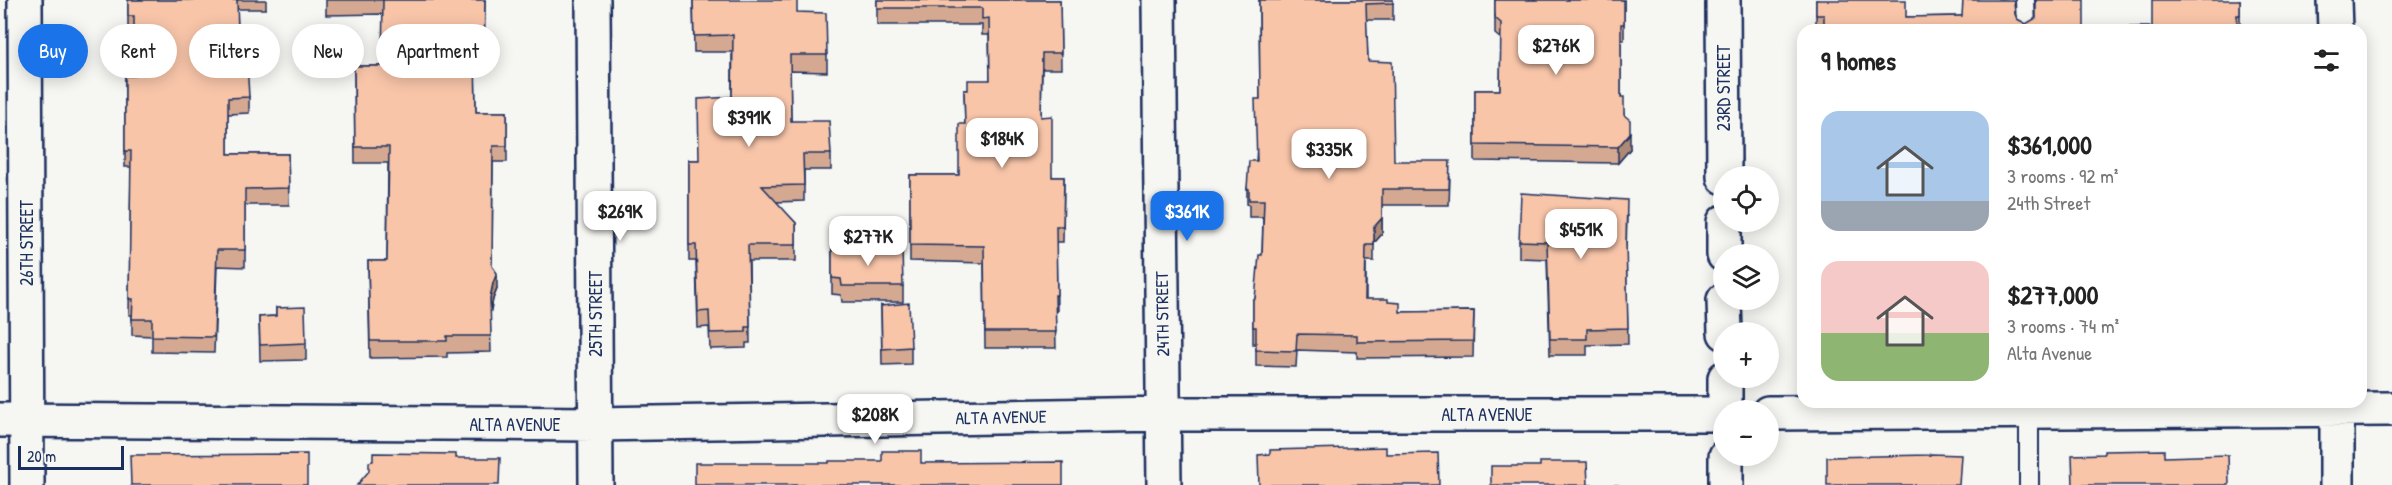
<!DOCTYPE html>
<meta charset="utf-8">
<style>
:root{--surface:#fff;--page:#f2f2f2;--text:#222;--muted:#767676;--accent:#1a73e8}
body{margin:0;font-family:"Patrick Hand",sans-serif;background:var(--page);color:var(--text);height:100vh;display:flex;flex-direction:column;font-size:22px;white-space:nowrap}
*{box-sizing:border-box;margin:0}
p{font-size:20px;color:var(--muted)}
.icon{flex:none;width:33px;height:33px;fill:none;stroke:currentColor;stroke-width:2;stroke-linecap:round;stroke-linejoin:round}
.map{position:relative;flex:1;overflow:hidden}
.details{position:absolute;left:1797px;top:24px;width:570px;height:384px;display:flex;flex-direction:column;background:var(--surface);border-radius:18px;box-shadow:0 3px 15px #0003}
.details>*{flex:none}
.top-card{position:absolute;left:18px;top:24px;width:570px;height:54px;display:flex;gap:12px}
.buttons{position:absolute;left:1713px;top:166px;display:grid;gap:12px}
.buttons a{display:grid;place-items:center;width:66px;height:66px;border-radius:50%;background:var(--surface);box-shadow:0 3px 15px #0003;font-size:30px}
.scale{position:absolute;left:18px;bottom:15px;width:106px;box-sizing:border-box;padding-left:6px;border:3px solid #1b2f5e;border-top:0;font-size:16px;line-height:21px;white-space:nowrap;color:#1b2f5e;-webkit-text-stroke:4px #f6f6f2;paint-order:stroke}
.price{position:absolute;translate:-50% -51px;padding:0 14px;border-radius:12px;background:#fff;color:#222;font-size:20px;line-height:39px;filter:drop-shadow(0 2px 3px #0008)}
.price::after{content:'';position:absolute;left:50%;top:36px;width:18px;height:14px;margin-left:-9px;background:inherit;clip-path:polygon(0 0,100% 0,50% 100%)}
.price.on{background:var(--accent);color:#fff}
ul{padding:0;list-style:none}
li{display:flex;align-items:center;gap:18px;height:150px;padding:0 24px}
li span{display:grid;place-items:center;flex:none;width:168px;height:120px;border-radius:18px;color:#555}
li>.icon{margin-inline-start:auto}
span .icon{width:72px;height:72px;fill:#fffc;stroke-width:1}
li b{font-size:26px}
h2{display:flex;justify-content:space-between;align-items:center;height:72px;padding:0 24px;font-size:26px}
.pill{padding:0 21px;border-radius:27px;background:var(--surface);box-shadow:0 3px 15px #0003;font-size:21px;line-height:54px}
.pill.on{background:var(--accent);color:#fff}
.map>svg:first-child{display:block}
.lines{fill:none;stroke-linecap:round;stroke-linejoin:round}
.service-casing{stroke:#1b2f5e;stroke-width:22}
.minor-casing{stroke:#1b2f5e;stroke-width:38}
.tertiary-casing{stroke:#1b2f5e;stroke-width:38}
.service{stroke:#f6f6f2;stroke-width:18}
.minor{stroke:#f6f6f2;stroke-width:33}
.tertiary{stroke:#f6f6f2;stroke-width:33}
.wall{fill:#d5a991;stroke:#1b2f5e;stroke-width:1.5}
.shaded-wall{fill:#ae8a76;stroke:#1b2f5e;stroke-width:1.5}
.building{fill:#f8c5a9;stroke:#1b2f5e;stroke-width:1.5}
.labels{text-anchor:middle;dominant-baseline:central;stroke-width:6;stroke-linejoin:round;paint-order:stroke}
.street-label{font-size:18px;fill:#1b2f5e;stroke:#f6f6f2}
</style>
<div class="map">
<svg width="2392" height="485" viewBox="0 0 2392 485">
<rect width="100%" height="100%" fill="#f6f6f2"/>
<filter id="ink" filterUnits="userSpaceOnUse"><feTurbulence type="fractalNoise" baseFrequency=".0167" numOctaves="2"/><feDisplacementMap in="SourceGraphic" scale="12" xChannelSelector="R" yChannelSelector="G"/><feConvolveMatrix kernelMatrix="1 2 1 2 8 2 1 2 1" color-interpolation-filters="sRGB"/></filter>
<g filter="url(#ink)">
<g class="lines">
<defs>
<path id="service" d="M 2025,0 L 2026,30
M 2029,485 L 2029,403"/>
<path id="minor" d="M 593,0 L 596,485
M 1159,0 L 1164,485
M 1723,0 L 1724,177
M 2334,0 L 2335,30
M 1724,222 L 1724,255
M 1724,300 L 1725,333
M 1725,378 L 1725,411
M 1768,413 L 2392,409
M 0,420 L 596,424 L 1163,414 L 1724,414
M 1726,456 L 1726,485
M 2337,485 L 2337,402"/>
<path id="tertiary" d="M 25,0 L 27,485"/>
</defs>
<!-- service casing -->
<use href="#service" class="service-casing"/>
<!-- minor casing -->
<use href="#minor" class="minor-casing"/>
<!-- tertiary casing -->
<use href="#tertiary" class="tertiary-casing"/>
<!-- service -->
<use href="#service" class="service"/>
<!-- minor -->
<use href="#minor" class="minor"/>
<!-- tertiary -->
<use href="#tertiary" class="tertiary"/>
</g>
<!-- wall -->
<path class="wall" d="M 128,0 L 266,0 L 266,9 L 237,9 L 239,62 L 249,97 L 249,113 L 228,114 L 228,154 L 288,154 L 289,205 L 245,205 L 245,267 L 217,266 L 214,353 L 152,352 L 152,336 L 132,335 L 132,315 L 129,315 L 131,167 L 125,167 L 125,76 L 134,76 L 134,33 L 128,33 Z
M 326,0 L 485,0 L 484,69 L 475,69 L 476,112 L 507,112 L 507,162 L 493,162 L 492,266 L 497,289 L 493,299 L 490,314 L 491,352 L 447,353 L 447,357 L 370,358 L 368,261 L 387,261 L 388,163 L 355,163 L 354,66 L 382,66 L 383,14 L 326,15 Z
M 693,0 L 797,12 L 827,55 L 827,72 L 790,71 L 791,121 L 831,154 L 831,170 L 804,170 L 804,201 L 776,202 L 796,223 L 796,261 L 749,261 L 750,343 L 746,343 L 746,348 L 710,349 L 709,327 L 698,328 L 696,261 L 689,261 L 689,160 L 699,160 L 732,97 L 732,52 L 694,52 Z
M 877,0 L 1060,0 L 1061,69 L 1042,69 L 1041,117 L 1052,177 L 1064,177 L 1063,242 L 1056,242 L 1057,311 L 1055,311 L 1056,348 L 985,348 L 984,263 L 910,261 L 910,175 L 959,175 L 965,124 L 964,90 L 968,90 L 990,80 L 989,35 L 982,35 L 982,25 L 877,25 Z
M 1259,0 L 1393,0 L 1393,20 L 1366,20 L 1368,61 L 1394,161 L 1450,177 L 1449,205 L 1382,205 L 1382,234 L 1374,243 L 1374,261 L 1366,261 L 1366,299 L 1388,302 L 1400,312 L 1474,311 L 1473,357 L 1357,358 L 1357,352 L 1297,350 L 1296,367 L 1256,366 L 1256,344 L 1253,344 L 1253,299 L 1255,299 L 1262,255 L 1263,217 L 1249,217 L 1249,205 L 1247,204 L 1247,188 L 1256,161 L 1260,99 Z
M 1495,0 L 1624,0 L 1624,40 L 1621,40 L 1621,97 L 1630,149 L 1618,163 L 1475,161 L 1475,90 L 1500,90 L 1501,39 L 1495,34 Z
M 1816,0 L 1906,17 L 1962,16 L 2015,14 L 2017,19 L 2026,24 L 2084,28 L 2152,27 L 2240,0 L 2240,30 L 1816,30 Z
M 1627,216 L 1626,251 L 1628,344 L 1587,345 L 1587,355 L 1550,355 L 1547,259 L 1519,258 L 1519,241 Z
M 832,249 L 903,286 L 903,302 L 842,302 L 841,295 L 832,294 Z
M 881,306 L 911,347 L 911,364 L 882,365 Z
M 276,308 L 306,343 L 306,360 L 260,361 L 259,317 L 276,316 Z"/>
<!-- shaded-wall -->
<path class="shaded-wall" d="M 1630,133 L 1630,149 L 1618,163 L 1618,147 Z
M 1382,218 L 1382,234 L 1374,243 L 1374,227 Z
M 497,273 L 497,289 L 493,299 L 490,314 L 490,298 L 493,283 Z"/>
<!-- building -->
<path class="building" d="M 128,0 L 237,0 L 239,62 L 247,62 L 249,97 L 228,98 L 228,154 L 288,154 L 289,188 L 245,189 L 245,250 L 217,250 L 214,337 L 152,336 L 152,319 L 132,319 L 133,299 L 129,299 L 131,151 L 125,151 L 125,76 L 134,76 L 134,16 L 128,16 Z
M 383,0 L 485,0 L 484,53 L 475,53 L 476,112 L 507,112 L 507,146 L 493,146 L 492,266 L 497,273 L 493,283 L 490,298 L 491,336 L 447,336 L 447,341 L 370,341 L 368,261 L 387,261 L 389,147 L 355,147 L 354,66 L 382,66 Z
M 693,0 L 797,0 L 797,12 L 826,13 L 827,55 L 790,55 L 791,121 L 829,121 L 831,154 L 803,154 L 804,185 L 762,186 L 796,223 L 796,245 L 748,245 L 750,327 L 746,327 L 746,332 L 710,333 L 709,311 L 698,312 L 696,245 L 689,245 L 689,160 L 699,160 L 698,99 L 732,97 L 733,35 L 694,36 Z
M 877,0 L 1060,0 L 1061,53 L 1042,53 L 1041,117 L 1052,116 L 1052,177 L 1064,177 L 1063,226 L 1056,226 L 1057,295 L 1055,295 L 1056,332 L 985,332 L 984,246 L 910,245 L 910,175 L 959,175 L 959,124 L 965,124 L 964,90 L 968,90 L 968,80 L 990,80 L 989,18 L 982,19 L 982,8 L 877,8 Z
M 1259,0 L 1393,0 L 1393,3 L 1366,4 L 1368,61 L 1392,62 L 1394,161 L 1450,161 L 1449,189 L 1382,189 L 1382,218 L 1374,227 L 1374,245 L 1366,245 L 1365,299 L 1388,299 L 1388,302 L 1400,303 L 1400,312 L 1474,311 L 1473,341 L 1357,342 L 1357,335 L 1297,334 L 1296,351 L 1256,350 L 1256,327 L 1253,327 L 1253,299 L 1255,299 L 1259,255 L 1262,255 L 1264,200 L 1249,200 L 1249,189 L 1247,188 L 1249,161 L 1257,161 L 1255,99 L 1260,99 Z
M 1495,0 L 1624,0 L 1624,24 L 1621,24 L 1621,97 L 1624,97 L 1624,115 L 1630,120 L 1630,133 L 1618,147 L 1475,145 L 1475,90 L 1500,90 L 1501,23 L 1495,18 Z
M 1816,0 L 1906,0 L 1906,17 L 1962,16 L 1963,0 L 2014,0 L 2015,14 L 2017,19 L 2026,24 L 2036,18 L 2036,0 L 2084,0 L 2084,28 L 2152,27 L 2152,0 L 2240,0 L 2240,15 L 2237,15 L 2237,30 L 1824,30 L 1824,15 L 1816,15 Z
M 1521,193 L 1627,200 L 1626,242 L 1628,328 L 1587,329 L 1587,339 L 1550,339 L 1547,242 L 1519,241 Z
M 832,249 L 902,249 L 903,286 L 842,286 L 841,279 L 832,278 Z
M 909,303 L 911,347 L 882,349 L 881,306 Z
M 305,307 L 306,343 L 260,345 L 259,317 L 276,316 L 276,308 Z
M 1386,447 L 1386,454 L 1438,453 L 1439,485 L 1259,485 L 1258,455 L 1270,454 L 1270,450 Z
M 2164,450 L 2164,457 L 2228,455 L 2229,485 L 2073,485 L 2072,455 L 2104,454 L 2104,451 Z
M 882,451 L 921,451 L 921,463 L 1063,462 L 1063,485 L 695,485 L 695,463 L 829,463 L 829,461 L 882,461 Z
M 373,453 L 456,454 L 456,458 L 500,458 L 499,485 L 357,485 L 369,471 L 369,462 L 373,461 Z
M 307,454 L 307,485 L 131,485 L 130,455 Z
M 1930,454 L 1961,455 L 1959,485 L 1827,485 L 1827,457 L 1930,455 Z
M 1540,462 L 1587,462 L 1588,485 L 1619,485 L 1491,485 L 1491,466 L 1540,466 Z"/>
</g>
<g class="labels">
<!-- street labels -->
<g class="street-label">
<text transform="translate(1723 88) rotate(-90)">23RD STREET</text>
<text transform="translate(26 243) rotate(-90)">26TH STREET</text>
<text transform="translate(595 314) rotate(-90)">25TH STREET</text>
<text transform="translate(1162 314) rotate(-91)">24TH STREET</text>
<text x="1487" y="414">ALTA AVENUE</text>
<text transform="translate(1001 417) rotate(-1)">ALTA AVENUE</text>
<text x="515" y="424">ALTA AVENUE</text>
</g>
</g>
</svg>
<div class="buttons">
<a><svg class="icon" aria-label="locate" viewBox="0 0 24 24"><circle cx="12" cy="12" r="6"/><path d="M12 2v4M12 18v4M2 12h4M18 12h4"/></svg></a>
<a><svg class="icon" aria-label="layers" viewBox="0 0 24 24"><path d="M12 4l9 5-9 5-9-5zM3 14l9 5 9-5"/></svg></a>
<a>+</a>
<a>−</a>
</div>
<div class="scale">20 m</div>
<b class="price" style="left:1556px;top:76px">$276K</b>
<b class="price" style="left:749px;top:148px">$391K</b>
<b class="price" style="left:1002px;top:169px">$184K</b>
<b class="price" style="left:1329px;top:180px">$335K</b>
<b class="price" style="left:620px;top:242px">$269K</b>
<b class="price on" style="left:1187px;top:242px">$361K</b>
<b class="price" style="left:1581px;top:260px">$451K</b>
<b class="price" style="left:868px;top:267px">$277K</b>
<b class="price" style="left:875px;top:445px">$208K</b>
<div class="top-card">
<a class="pill on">Buy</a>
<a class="pill">Rent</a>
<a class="pill">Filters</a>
<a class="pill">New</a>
<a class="pill">Apartment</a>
</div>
<section class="details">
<h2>9 homes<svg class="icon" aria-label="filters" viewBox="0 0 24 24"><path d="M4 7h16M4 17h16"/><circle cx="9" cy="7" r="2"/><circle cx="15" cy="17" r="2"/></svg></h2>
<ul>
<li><span style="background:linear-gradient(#a9c7e8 75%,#9aa5b1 0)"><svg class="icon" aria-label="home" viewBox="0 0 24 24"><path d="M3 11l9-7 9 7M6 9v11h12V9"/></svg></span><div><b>$361,000</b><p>3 rooms · 92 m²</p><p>24th Street</p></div></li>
<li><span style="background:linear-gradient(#f6c9c9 60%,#8fb573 0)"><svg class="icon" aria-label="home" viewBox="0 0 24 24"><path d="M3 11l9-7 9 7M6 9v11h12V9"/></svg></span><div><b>$277,000</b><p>3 rooms · 74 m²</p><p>Alta Avenue</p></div></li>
</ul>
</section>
</div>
